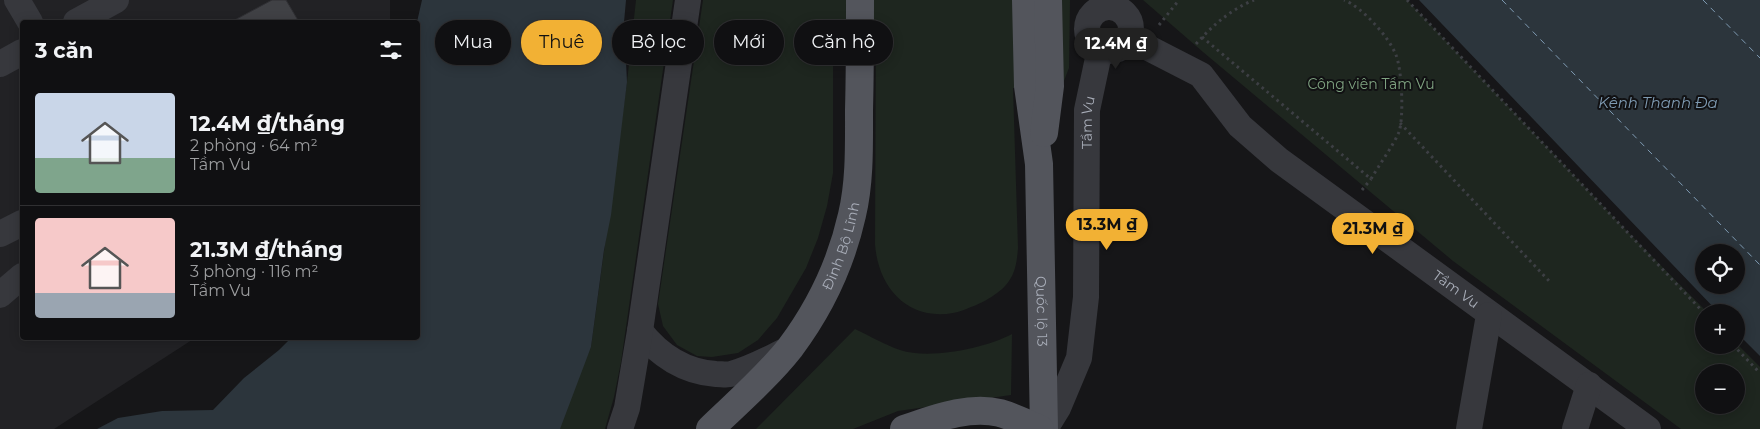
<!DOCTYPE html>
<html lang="vi">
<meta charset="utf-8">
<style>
:root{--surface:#101012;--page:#1e1e20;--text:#f1f3f6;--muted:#9c9d9f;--line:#303032;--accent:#f2b134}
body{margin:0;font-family:Montserrat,sans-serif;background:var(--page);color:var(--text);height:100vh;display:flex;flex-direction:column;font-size:19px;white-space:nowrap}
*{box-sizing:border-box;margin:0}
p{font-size:16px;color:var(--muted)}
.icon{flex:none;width:28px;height:28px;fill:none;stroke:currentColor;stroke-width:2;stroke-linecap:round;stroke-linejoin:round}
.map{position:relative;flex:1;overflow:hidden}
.details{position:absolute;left:20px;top:20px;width:400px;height:320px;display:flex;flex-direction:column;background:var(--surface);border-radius:5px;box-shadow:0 2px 12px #0003,0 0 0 1px var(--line)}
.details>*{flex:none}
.guide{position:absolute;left:435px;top:20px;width:475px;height:45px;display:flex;gap:10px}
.tools{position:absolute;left:1695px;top:244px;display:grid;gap:10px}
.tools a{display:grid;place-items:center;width:50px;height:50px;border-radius:50%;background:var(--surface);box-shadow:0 2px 12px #0003,0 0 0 1px var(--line);font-size:25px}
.price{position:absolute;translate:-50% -42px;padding:0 11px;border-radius:18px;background:var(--accent);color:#111;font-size:16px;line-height:32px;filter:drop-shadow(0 1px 2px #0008)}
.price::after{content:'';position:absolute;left:50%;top:30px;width:15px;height:11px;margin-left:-8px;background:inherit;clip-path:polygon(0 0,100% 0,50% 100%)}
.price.selected{background:#222;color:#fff}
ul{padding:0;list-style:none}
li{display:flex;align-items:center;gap:15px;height:125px;padding:0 15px}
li+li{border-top:1px solid var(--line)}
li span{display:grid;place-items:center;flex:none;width:140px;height:100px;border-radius:5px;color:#555}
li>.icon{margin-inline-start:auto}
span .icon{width:60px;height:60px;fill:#fffc;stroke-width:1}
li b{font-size:21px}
h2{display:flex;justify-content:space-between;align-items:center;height:60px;padding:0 15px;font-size:21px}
.tag{padding:0 18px;border-radius:22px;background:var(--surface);box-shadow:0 2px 12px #0003,0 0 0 1px var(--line);font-size:18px;line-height:45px}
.tag.selected{background:var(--accent);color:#111}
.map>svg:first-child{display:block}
.built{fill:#222225}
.green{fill:#1e261f;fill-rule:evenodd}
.water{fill:#2c353c;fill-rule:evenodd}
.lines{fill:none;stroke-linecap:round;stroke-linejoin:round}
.ferry{stroke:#7f9bb3;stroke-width:1;stroke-dasharray:6 5;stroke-linecap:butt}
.building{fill:#404145;stroke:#303034}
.path{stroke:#3d3f44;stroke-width:3;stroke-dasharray:2.5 4;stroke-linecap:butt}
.minor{stroke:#37383d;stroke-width:26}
.major{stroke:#53555c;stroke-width:28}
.labels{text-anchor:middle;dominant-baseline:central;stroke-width:4;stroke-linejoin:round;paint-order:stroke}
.park-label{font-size:14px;fill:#7fa381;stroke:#111113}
.street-label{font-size:14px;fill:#a8adb8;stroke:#111113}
.water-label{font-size:15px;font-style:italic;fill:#7f9bb3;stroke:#111113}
</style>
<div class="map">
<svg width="1760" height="429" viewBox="0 0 1760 429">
<rect width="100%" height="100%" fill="#161618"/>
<!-- built -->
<path class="built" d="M 0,0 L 390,0 L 390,22 L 22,22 L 22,338 L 195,338 L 54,429 L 0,429 Z"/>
<!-- green -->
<path class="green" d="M 636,0 L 673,0 L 621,362 L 614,397 L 605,429 L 554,429 L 591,347 L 627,82 Z
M 703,0 L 1070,0 L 1069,68 L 1062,86 L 1013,88 L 1018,248 C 1017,260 1016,271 1009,281 C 1002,292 983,303 971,307 C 966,309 959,312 953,313 C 907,321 878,287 875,244 L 876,21 L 833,20 L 833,173 L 827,206 L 818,238 L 806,268 L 777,318 L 758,340 L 738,353 L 712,357 L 697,356 L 677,345 L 663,326 L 658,304 Z
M 1143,0 L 1407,0 L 1621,225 L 1707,312 L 1704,312 L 1704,345 L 1736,345 L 1736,343 L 1760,367 L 1760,429 L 1681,429 L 1453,261 L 1203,52 ZM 1704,372 L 1736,372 L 1736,405 L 1704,405 Z
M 855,329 C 870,336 885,345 900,350 C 930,360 986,348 1012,334 L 1011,395 L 898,411 L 853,429 L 756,429 Z"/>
<!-- water -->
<path class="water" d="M 422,0 L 626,0 L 624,22 L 627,82 L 611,215 L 604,250 L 591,347 L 560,429 L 97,429 L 118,418 L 162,411 L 213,410 L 244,378 L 279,350 L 291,338 L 418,338 L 417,22 Z
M 1419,0 L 1760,0 L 1760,356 L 1736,332 L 1736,312 L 1718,312 ZM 1704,252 L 1736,252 L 1736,285 L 1704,285 Z"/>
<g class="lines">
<!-- ferry -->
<path class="ferry" d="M 1502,0 L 1760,265
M 1703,0 L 1760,58"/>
</g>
<!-- building -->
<path class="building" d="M 272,0 L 286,0 L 299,22 L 231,22 Z"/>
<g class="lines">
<!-- path -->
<path class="path" d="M 1407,0 L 1704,313
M 1159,25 L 1179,0
M 1202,37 L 1371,179 C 1379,165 1393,146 1399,132 C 1404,117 1402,70 1396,55 C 1389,37 1362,7 1344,0
M 1196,44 C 1213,25 1230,10 1254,0
M 1400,123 L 1550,282
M 1362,190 L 1371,179
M 1733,345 L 1760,373"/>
<!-- minor -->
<g class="minor">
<path d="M 17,0 L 30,22"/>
<circle cx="1109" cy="29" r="22"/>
<path d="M 76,22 L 116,0"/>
<path id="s1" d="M 1129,38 L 1201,75 L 1240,126 L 1279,160 L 1648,429"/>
<path d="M 0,64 L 22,52"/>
<path d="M 0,234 L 22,223"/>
<path d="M 0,295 L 22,276"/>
<path d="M 640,331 C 659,355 685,372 716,374 C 721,374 727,375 731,374 C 751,369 770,358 789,349"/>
<path d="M 620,429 L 627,408 L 640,331 L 688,0"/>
<path id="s2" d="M 1045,429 L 1058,408 L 1079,358 L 1086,297 L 1087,110 L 1100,49"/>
<path d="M 1469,429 L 1489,315"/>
<path d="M 1575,429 L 1589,385"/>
</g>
<!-- major -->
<g class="major">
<path id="s3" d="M 1026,0 L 1028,86 L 1039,164 L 1044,429"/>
<path d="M 1044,133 L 1050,86 L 1048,0"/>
<path id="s4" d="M 710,429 C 737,403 767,377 790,348 C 820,308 841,264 852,215 C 860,181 859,145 859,110 C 860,73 860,37 860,0"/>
<path d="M 904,429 C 934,419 969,405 1000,413 C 1014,417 1027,424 1040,429"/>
</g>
</g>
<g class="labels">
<!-- park labels -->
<g class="park-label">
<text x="1371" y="84">Công viên Tầm Vu</text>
</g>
<!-- street labels -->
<g class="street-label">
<text stroke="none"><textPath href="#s2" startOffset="315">Tầm Vu</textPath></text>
<text stroke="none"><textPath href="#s4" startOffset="229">Đinh Bộ Lĩnh</textPath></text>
<text stroke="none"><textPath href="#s1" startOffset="416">Tầm Vu</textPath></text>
<text stroke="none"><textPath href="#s3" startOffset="312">Quốc lộ 13</textPath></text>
</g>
<!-- water labels -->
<g class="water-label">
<text x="1658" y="102">Kênh Thanh Đa</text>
</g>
</g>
</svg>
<div class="tools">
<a><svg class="icon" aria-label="locate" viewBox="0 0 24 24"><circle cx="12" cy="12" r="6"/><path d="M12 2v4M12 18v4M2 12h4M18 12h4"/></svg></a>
<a>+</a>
<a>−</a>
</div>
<b class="price selected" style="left:1116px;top:70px">12.4M ₫</b>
<b class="price" style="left:1107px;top:251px">13.3M ₫</b>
<b class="price" style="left:1373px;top:255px">21.3M ₫</b>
<div class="guide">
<a class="tag">Mua</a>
<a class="tag selected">Thuê</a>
<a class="tag">Bộ lọc</a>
<a class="tag">Mới</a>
<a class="tag">Căn hộ</a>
</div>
<section class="details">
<h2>3 căn<svg class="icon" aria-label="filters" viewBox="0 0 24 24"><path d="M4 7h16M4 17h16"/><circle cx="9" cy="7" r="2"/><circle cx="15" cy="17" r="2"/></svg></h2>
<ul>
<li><span style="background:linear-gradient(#c9d6e8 65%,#7fa58c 0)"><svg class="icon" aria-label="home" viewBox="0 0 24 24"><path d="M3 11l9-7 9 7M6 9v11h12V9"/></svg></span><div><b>12.4M ₫/tháng</b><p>2 phòng · 64 m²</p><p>Tầm Vu</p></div></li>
<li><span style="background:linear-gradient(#f6c9c9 75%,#9aa5b1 0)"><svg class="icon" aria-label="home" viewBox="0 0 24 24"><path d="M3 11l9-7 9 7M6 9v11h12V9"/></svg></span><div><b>21.3M ₫/tháng</b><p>3 phòng · 116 m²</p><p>Tầm Vu</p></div></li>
</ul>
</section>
</div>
